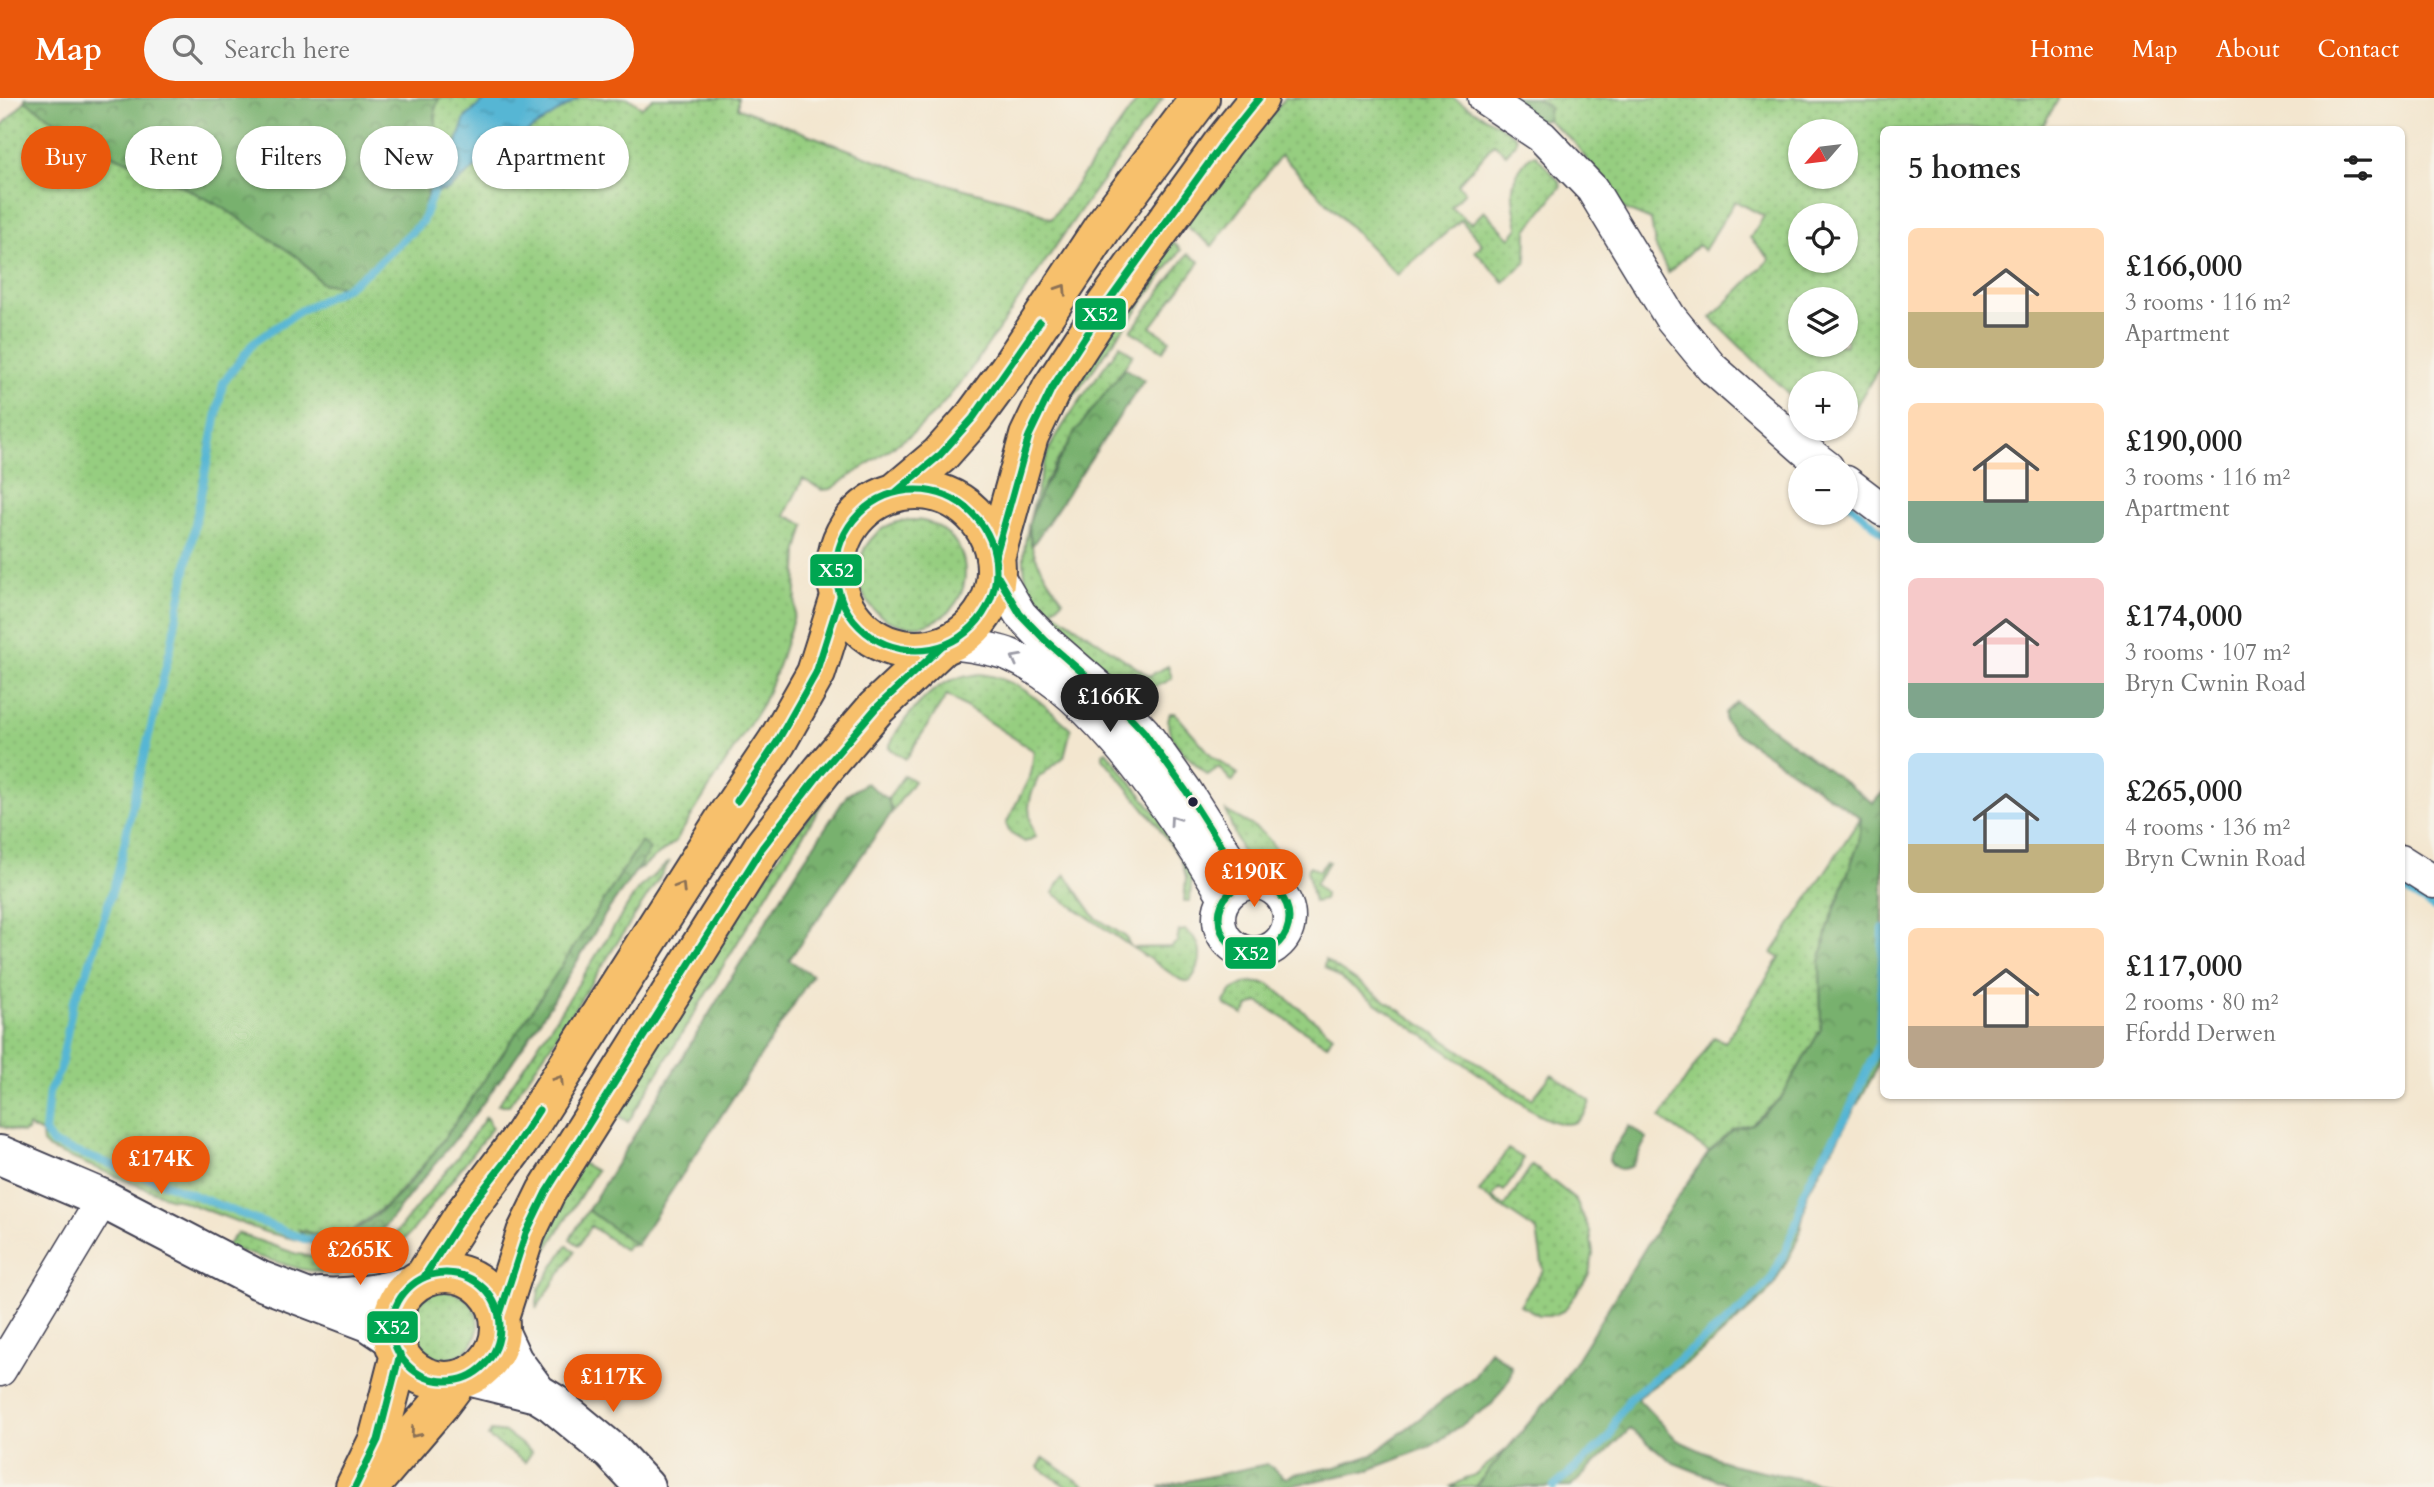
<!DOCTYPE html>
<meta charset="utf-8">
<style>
:root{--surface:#fff;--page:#f6f6f6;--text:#222;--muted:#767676;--accent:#ea580c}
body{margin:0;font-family:Cardo,serif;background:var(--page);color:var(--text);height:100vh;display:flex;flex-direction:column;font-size:26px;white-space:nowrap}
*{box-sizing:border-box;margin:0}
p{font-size:23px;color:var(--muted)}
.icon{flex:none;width:38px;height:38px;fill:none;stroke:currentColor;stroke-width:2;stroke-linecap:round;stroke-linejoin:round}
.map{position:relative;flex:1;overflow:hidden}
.drawer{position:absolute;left:1880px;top:28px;width:525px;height:973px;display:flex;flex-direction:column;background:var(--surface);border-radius:10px;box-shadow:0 2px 5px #0004}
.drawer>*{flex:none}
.hud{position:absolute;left:21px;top:28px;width:665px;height:63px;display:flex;gap:14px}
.needle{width:46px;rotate:242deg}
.buttons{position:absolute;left:1788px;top:21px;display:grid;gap:14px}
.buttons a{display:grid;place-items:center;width:70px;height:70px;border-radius:50%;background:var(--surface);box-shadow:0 2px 5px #0004;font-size:35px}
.price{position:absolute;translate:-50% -60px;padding:0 16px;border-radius:24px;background:var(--accent);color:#fff;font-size:23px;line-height:46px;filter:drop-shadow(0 2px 4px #0008)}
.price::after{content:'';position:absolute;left:50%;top:42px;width:21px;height:16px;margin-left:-10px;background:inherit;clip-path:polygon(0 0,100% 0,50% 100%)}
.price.on{background:#222;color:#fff}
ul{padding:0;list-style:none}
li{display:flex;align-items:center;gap:21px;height:175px;padding:0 28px}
li span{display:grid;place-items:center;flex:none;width:196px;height:140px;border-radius:10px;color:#555}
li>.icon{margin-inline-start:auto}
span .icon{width:84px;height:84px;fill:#fffc;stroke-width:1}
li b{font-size:30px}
h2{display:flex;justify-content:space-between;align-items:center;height:84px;padding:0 28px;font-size:30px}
.chip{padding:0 24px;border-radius:32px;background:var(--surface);box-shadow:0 2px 5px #0004;font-size:24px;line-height:63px}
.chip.on{background:var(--accent);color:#fff}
header{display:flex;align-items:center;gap:42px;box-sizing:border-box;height:98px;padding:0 35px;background:var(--accent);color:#fff}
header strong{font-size:33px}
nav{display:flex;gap:38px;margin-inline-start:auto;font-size:24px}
.search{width:490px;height:63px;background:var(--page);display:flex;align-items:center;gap:18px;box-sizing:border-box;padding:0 24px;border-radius:38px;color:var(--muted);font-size:26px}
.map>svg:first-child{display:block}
.grass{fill:url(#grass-dots);stroke:#5c785e;stroke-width:2;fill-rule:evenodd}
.forest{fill:url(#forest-crowns);stroke:#4d6a54;stroke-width:2}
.water{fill:url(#water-ripples);stroke:#3c6c88;stroke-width:2}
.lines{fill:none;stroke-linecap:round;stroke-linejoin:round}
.stream{stroke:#56b6d4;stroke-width:8}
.minor-casing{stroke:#413f51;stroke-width:35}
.tertiary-casing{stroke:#413f51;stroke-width:42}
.primary-casing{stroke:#413f51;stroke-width:42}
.minor{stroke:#fff;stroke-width:32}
.tertiary{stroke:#fff;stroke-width:38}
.primary{stroke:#f7c06c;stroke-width:38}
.bus-1-casing{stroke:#f7f3e8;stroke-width:12}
.bus-1{stroke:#00a651;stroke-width:7}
.oneway{stroke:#8c7154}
.oneway2{stroke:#9c9ca7}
.bus-dot{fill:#22223b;stroke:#f7f3e8;stroke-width:2.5}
.line-badge{stroke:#f7f3e8;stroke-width:2.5}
.badge-label{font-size:19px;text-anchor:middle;font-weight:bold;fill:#fff}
</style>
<header>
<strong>Map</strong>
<div class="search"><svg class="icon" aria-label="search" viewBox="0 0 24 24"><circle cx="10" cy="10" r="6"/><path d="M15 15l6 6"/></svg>Search here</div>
<nav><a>Home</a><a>Map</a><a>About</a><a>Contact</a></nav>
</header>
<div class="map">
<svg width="2434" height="1389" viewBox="0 0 2434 1389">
<defs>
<pattern id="grass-dots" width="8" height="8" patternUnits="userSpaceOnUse" patternTransform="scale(1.75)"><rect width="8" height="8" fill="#96ce80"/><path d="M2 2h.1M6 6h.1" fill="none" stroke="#81b170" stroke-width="1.8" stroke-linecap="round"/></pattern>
<pattern id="forest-crowns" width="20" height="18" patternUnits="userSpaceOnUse" patternTransform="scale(1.75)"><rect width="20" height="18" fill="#78b16e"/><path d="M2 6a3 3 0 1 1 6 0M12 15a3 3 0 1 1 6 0" fill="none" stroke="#62905c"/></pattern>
<pattern id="water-ripples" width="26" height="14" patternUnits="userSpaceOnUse" patternTransform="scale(1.75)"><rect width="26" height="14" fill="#56b6d4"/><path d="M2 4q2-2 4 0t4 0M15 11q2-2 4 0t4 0" fill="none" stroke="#4794ad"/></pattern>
</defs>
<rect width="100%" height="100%" fill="#f7f3e8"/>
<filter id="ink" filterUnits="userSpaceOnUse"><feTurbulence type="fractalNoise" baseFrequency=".0143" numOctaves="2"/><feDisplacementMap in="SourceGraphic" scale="14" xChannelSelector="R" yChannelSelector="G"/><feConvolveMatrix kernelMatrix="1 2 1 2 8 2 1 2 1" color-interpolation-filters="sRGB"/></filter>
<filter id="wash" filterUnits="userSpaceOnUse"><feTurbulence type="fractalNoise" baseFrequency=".00686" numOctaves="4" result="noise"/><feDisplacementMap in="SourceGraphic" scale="28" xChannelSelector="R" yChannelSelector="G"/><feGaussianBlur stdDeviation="1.57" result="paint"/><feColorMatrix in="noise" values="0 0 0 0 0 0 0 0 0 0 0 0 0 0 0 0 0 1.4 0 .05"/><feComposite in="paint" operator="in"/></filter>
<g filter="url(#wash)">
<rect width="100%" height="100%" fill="#f3e6cf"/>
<!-- grass -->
<path class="grass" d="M 439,0 L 628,0 L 642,9 L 653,0 L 738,0 L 738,10 L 924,80 L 1024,107 L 1051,121 L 1139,0 L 1163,0 L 1080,113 L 967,277 L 936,314 L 912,336 L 831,391 L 822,392 L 803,381 L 785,417 L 805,427 L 798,452 L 795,515 L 779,566 L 763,605 L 675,744 L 633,776 L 650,751 L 640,745 L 549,890 L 433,1056 L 389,1105 L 349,1135 L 323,1138 L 300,1132 L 310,1145 L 265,1134 L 177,1101 L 169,1100 L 49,1051 L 43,1045 L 42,1035 L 28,1028 L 27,1033 L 23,1035 L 0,1028 L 0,30 L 25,3 L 102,52 L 174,84 L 222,109 L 299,160 L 321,185 L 347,189 L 376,167 L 423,125 L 437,45 L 435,12 Z
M 1285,0 L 1453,0 L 1507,32 L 1516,39 L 1516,45 L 1506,56 L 1494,46 L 1458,86 L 1465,94 L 1451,109 L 1471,126 L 1484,113 L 1510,140 L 1518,130 C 1512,98 1506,83 1530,58 L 1536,57 L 1560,84 L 1561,88 L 1527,132 L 1526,164 L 1504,184 L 1475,153 L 1482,146 L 1461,122 L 1397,177 L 1281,57 L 1212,148 L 1184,126 Z
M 1535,0 L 2059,0 L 2041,31 L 1883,32 L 1883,263 L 1846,325 L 1846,285 L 1801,285 L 1801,308 L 1711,220 L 1770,161 L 1750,140 L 1764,118 L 1735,103 L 1704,153 L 1698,147 L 1668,175 L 1655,147 L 1651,122 L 1622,110 L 1573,43 L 1547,22 L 1549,9 ZM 1801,33 L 1846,33 L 1846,79 L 1801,79 ZM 1801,117 L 1846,117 L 1846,163 L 1801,163 ZM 1801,201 L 1846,201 L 1846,247 L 1801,247 Z
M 1171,142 L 1181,152 L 1048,333 L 1075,275 Z
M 1188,156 L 1200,164 L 1151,229 L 1170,242 L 1163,253 L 1131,233 Z
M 1120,247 L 1133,257 C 1099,307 1056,352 1034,410 C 1032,416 1028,424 1028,430 C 1030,456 1048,483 1063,502 L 1052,512 L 1149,578 L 1168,568 L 1172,580 C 1147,599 1121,588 1101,569 C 1081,551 1050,530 1036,507 C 1013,471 1028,427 1038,389 C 1042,376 1044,360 1051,348 C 1070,313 1097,280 1120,247 Z
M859 475a53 53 0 1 1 106 0a53 53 0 1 1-106 0Z
M 980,576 C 1019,580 1043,606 1071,631 L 1064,659 L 1038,680 L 1031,697 L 1029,709 L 1031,726 L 1036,739 L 1025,744 L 1010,735 L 1006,726 L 1031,676 L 1034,653 L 947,597 L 906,661 L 889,650 C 896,628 926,594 947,584 C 957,579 969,578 980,576 Z
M 1170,615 L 1175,615 L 1212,658 L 1238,676 L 1232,684 L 1219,669 L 1208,677 C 1192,662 1160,640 1170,615 Z
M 1106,653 L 1157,716 L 1192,774 L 1190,803 L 1184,803 L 1186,780 L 1181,761 L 1153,721 L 1103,660 L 1103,655 Z
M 904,677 L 914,683 L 892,714 L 888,701 Z
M 828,696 L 628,1024 L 610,1012 L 789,743 Z
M 1226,713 C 1244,724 1269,733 1277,755 L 1271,763 L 1251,764 L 1241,753 Z
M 1861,719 L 1859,744 L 1829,827 L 1820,864 L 1821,931 L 1781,1000 L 1752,1026 L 1734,1031 L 1709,1054 L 1660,1020 L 1714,939 L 1725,944 L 1780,860 L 1772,855 Z
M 670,763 L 557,938 L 509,1007 L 498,1007 L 570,899 L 638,791 Z
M 1327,763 L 1329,764 L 1315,786 L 1325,796 L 1324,802 L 1314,804 L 1307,772 L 1310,768 L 1319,773 Z
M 1065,776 L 1095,819 L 1126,839 L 1130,848 L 1053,795 Z
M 1185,832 C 1206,845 1203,867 1189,884 L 1181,882 L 1133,850 L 1171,849 L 1177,844 L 1179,833 Z
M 1325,862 L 1532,1001 L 1552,976 L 1590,1003 C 1582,1034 1559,1028 1537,1016 L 1324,869 Z
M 1248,884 L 1269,886 L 1333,937 L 1327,947 L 1258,904 L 1249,908 L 1243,917 L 1225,907 L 1224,904 L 1232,892 Z
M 486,1019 L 492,1030 L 410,1136 L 382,1162 L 353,1172 L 352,1159 L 380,1149 L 390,1142 L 456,1061 Z
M 1508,1051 L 1523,1060 L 1520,1070 L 1504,1093 L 1499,1090 L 1492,1100 L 1505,1108 L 1532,1067 L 1575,1101 L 1590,1133 L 1593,1156 L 1589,1176 L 1565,1212 L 1554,1217 L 1539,1217 L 1520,1207 L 1543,1172 L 1537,1133 L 1479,1094 Z
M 580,1064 L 596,1073 L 532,1175 L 541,1138 Z
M 588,1112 L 636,1147 L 628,1147 L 625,1152 L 591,1128 L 579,1147 L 570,1141 Z
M 237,1135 L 297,1156 L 340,1162 L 339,1177 L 300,1171 L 226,1149 Z
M 567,1147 L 575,1153 L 536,1211 L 539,1191 Z
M410 1227a34 34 0 1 1 68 0a34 34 0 1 1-68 0Z
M 491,1333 L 506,1335 L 532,1354 L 525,1364 L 488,1339 Z
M 1508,1350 L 1475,1389 L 1450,1389 L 1476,1376 Z
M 1044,1360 L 1087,1389 L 1067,1389 L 1038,1369 Z"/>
<!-- forest -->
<path class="forest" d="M 25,0 L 439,0 L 435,12 L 437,45 L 422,124 L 376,167 L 347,189 L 321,185 L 299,160 L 222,109 L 174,84 L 102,52 L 25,3 Z
M 1511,0 L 1535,0 L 1549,9 L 1547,22 L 1536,22 Z
M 1125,270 L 1144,282 L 1032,448 L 1028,428 L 1041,394 L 1075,334 Z
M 1736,604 L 1873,705 L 1883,694 L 1883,947 L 1874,976 L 1808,1094 L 1798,1142 L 1775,1185 L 1765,1198 L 1704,1252 L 1637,1300 L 1677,1342 L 1730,1366 L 1837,1389 L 1740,1389 L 1730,1387 L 1674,1365 L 1630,1331 L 1571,1389 L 1475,1389 L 1560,1288 L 1663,1121 L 1709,1054 L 1734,1031 L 1752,1026 L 1781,1000 L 1821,931 L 1820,864 L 1829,827 L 1859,744 L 1861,720 L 1733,633 L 1725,623 L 1725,615 Z
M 866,685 L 888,701 L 892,714 L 789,862 L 812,877 L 788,916 L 636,1147 L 588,1112 L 799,770 L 847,697 Z
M 641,744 L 650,751 C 637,774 619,795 605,817 C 566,883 526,948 480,1009 C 451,1049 417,1086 387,1126 L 372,1143 L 323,1151 L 310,1145 L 299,1132 C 316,1137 334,1143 351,1134 C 406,1104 446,1038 480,988 C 536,908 589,827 641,744 Z
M 1629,1028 L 1647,1040 L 1632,1068 C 1622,1073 1615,1072 1609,1062 L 1610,1057 Z
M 1490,1252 L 1512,1269 L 1510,1280 L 1492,1306 L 1431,1348 L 1369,1372 L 1284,1389 L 1159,1389 L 1267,1366 L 1286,1380 L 1293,1376 L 1336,1369 L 1372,1357 L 1475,1278 Z"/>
<!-- water -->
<path class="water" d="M 487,0 L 579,0 L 489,59 L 448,92 L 433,95 L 433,85 L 450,65 L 465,20 Z"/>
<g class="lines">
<!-- stream -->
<path class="stream" d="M 1851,407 L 1883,435
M 2401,790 L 2434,810
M 335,1144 L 304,1141 L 161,1084 L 53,1046 L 45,1034 L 49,994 L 60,972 L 73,905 L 87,874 L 118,774 L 138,682 L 171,548 L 223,285 L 254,244 L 300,213 L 347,189 L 376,167 L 422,124 L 433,95
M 1554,1389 L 1610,1339 L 1616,1322 L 1630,1300 L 1742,1211 L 1770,1183 L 1785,1154 L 1798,1120 L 1803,1095 L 1816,1070 L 1846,1019 L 1879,945 L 1883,831"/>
</g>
</g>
<g filter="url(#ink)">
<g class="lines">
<defs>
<path id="minor" d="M 1484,0 L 1542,39 L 1592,91 L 1670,219 L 1712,270 L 1805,352 L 1827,369
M 1846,384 L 1883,412
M 997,477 L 1020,516 L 1046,543 L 1116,604 L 1144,634 L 1186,693 L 1245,786
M 952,545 C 970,548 993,550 1010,557 C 1096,594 1177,721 1225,799
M 2401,763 L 2434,784
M1219 820a35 35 0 1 1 70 0a35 35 0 1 1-70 0Z
M 0,1272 L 103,1101"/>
<path id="tertiary" d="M 0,1057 L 103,1101 L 259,1182 L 369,1224 L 393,1240
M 320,1199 C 352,1201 380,1195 410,1188
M 500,1235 L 513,1263 L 537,1295 L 553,1305 L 611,1353 L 645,1389
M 468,1278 L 537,1295"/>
<path id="primary" d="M836 472a80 80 0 1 1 160 0a80 80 0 1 1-160 0Z
M 896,394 L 940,357 L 973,320 L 1009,271 L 1103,129 L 1200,0
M 995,460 L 1029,338 L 1052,290 L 1106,207 L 1223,45 L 1259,0
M392 1229a54 54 0 1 1 108 0a54 54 0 1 1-108 0Z
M 424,1179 L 465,1115 L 523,1038 L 725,721 L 777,644 L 816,575 L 840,499
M 499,1219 L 526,1135 L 546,1094 L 762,750 L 822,673 L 876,610 L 942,548
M 370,1388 L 440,1306 L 458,1282
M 355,1389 L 378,1342 L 400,1256"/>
</defs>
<!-- minor casing -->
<use href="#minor" class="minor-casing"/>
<!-- tertiary casing -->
<use href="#tertiary" class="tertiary-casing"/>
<!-- primary casing -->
<use href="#primary" class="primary-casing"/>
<!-- minor -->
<use href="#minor" class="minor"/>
<!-- tertiary -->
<use href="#tertiary" class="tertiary"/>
<!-- primary -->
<use href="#primary" class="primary"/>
<defs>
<path id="bus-1" d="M836 472a80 80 0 1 1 160 0a80 80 0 1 1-160 0Z
M 896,394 L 940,357 L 973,320 L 1040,224
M 995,460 L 1029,338 L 1052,290 L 1106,207 L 1223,45 L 1259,0
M 997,477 L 1020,516 L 1046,543 L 1116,604 L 1144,634 L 1186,693 L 1245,786
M 737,703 L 777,644 L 816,575 L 840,499
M1219 820a35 35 0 1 1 70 0a35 35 0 1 1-70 0Z
M392 1229a54 54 0 1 1 108 0a54 54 0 1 1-108 0Z
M 424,1179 L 465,1115 L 507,1061 L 539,1012
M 499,1219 L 526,1135 L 546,1094 L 762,750 L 822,673 L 876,610 L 942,548
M 355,1389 L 378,1342 L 400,1256"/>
</defs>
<!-- bus-1 casing -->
<use href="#bus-1" class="bus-1-casing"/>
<!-- bus-1 -->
<use href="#bus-1" class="bus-1"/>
</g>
<!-- one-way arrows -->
<defs><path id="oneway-chevron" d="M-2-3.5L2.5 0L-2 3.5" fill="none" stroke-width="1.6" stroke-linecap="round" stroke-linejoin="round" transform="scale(1.75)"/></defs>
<g class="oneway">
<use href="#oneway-chevron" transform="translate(1062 191) rotate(-57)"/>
<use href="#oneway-chevron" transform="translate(681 789) rotate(-58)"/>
<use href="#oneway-chevron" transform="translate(559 982) rotate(-58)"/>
<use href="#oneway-chevron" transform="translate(415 1335) rotate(130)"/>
</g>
<g class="oneway2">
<use href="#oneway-chevron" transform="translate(1016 561) rotate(-152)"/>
<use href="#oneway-chevron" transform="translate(1174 722) rotate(-125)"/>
</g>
</g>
<!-- markers -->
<circle class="bus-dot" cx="1193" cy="704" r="6"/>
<g class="line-badge">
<rect x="1074" y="199" width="53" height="34" rx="7" fill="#00a651"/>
<rect x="809" y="455" width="54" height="34" rx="7" fill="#00a651"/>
<rect x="1224" y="838" width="53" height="34" rx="7" fill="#00a651"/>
<rect x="366" y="1212" width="53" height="34" rx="7" fill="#00a651"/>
</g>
<g class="badge-label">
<text x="1100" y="223">X52</text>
<text x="836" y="479">X52</text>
<text x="1251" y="862">X52</text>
<text x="392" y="1236">X52</text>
</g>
</svg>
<div class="buttons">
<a><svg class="needle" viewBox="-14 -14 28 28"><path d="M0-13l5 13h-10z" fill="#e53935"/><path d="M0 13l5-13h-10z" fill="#767676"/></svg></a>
<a><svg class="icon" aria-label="locate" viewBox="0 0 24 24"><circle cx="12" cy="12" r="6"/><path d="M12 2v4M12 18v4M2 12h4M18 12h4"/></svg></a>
<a><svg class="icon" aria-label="layers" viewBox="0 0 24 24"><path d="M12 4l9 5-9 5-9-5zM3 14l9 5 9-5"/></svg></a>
<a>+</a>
<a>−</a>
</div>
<b class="price on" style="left:1110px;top:636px">£166K</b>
<b class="price" style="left:1254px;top:811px">£190K</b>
<b class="price" style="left:161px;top:1098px">£174K</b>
<b class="price" style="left:360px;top:1189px">£265K</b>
<b class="price" style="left:613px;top:1316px">£117K</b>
<div class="hud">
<a class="chip on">Buy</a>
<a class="chip">Rent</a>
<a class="chip">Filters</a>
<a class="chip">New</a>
<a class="chip">Apartment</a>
</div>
<section class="drawer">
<h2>5 homes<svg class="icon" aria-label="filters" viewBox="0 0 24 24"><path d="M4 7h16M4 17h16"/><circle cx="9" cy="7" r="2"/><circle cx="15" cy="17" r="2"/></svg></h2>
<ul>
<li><span style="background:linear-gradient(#ffd9b3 60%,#c2b280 0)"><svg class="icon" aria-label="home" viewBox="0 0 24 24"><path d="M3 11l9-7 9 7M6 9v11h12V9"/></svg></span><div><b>£166,000</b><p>3 rooms · 116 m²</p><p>Apartment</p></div></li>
<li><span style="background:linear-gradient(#ffd9b3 70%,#7fa58c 0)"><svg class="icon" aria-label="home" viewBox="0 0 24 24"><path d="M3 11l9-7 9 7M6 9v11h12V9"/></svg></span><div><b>£190,000</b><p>3 rooms · 116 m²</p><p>Apartment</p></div></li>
<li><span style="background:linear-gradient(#f6c9c9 75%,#7fa58c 0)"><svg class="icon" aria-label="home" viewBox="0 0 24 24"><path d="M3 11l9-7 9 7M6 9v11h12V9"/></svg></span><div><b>£174,000</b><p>3 rooms · 107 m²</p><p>Bryn Cwnin Road</p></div></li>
<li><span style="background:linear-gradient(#bfe0f5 65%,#c2b280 0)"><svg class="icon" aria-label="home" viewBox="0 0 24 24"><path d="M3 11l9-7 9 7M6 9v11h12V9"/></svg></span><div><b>£265,000</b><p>4 rooms · 136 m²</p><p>Bryn Cwnin Road</p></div></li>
<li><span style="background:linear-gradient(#ffd9b3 70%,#b9a48a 0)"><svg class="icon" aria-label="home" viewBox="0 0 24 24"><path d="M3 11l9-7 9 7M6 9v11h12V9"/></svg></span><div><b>£117,000</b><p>2 rooms · 80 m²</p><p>Ffordd Derwen</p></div></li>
</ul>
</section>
</div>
